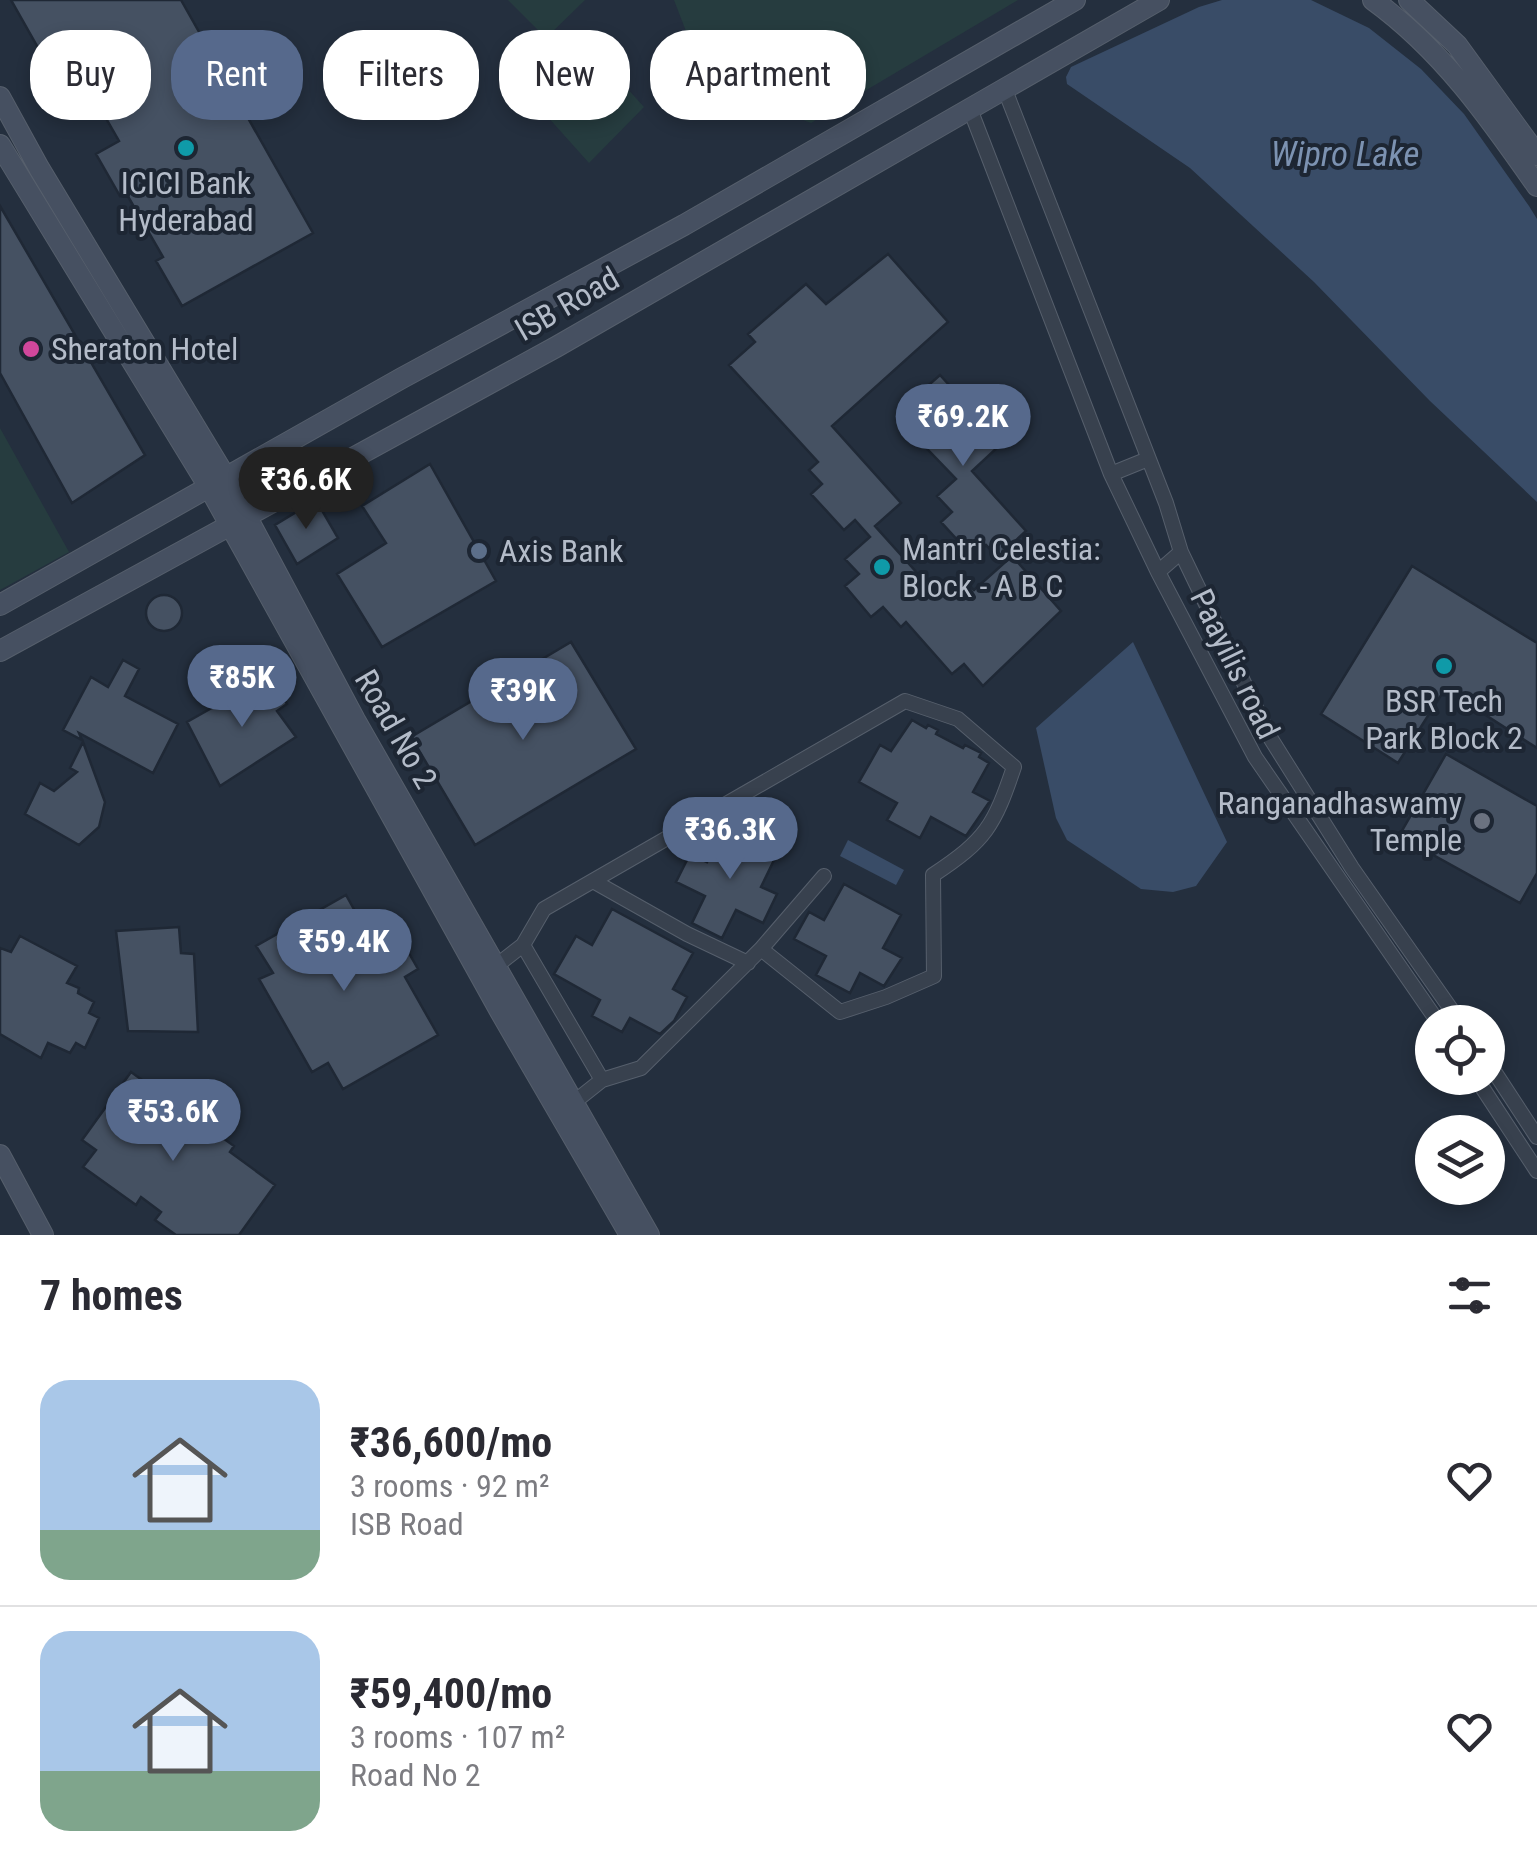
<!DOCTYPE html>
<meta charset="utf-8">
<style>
:root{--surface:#fff;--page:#f2f2f3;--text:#2b2b33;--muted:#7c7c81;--line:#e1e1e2;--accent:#56698c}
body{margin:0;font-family:"Roboto Condensed",sans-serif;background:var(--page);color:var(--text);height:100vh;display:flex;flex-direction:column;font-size:38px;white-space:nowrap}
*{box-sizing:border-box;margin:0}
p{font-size:32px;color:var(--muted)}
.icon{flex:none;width:55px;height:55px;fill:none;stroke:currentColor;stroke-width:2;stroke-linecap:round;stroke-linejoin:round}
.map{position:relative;height:1235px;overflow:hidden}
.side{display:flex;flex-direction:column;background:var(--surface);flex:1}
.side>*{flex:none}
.guide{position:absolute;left:30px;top:30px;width:1000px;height:90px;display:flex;gap:20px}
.buttons{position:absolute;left:1415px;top:1005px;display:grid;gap:20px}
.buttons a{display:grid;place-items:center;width:90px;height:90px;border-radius:50%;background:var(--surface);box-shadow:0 5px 15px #0003;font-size:50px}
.price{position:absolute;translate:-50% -85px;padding:0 22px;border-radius:35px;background:var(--accent);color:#fff;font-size:32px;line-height:65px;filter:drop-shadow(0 2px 5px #0008)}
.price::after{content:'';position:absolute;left:50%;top:60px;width:30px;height:22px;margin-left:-15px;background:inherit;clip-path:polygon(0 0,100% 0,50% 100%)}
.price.current{background:#222;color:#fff}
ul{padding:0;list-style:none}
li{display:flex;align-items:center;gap:30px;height:250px;padding:0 40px}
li+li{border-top:2px solid var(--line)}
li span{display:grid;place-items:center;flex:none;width:280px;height:200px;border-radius:30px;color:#555}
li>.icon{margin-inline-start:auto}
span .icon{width:120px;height:120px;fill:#fffc;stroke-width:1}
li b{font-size:42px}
h2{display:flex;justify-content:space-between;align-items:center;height:120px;padding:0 40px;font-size:42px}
.chip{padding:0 35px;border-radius:40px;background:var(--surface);box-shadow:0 5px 15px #0003;font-size:35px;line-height:90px}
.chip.current{background:var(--accent);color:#fff}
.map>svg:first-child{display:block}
.green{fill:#263c3f}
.water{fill:#394c67}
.building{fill:#455162;stroke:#1f2835;stroke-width:2.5}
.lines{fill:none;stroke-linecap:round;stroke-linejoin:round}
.street-casing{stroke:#565f6c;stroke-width:16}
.secondary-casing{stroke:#565f6c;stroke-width:22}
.street{stroke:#38414e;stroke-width:14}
.secondary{stroke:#465061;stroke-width:20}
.culture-dot{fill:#0f9aa8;stroke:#1d2633;stroke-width:4}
.hotel-dot{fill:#d1479c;stroke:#1d2633;stroke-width:4}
.service-dot{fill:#5c6f8a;stroke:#1d2633;stroke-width:4}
.worship-dot{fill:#6b7280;stroke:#1d2633;stroke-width:4}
.labels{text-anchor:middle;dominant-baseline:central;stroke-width:8;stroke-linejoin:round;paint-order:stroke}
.poi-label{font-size:32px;fill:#b4bcc9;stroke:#1d2633;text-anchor:start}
.street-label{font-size:32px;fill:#b4bcc9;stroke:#1d2633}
.water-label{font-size:35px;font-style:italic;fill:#7c92b1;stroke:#1d2633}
</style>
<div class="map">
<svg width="1537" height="1235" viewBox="0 0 1537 1235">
<rect width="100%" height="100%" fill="#242f3e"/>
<!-- green -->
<path class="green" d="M 508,0 L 585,0 L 546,38 Z
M 674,0 L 1018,0 L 811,123 L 724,90 L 704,78 Z
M 577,33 L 644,107 L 589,163 L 520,86 Z
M 0,428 L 69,552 L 0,590 Z"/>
<!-- water -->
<path class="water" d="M 1222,0 L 1311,0 L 1369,28 L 1421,69 L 1464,114 L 1529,206 L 1537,219 L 1537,502 L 1430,401 L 1314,282 L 1190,168 L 1067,84 L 1066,77 L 1071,67 L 1199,7 Z
M 1133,642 L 1227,842 L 1196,886 L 1173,892 L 1141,889 L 1067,840 L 1056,818 L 1036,728 Z
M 848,840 L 904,870 L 896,885 L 840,856 Z"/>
<!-- building -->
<path class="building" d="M 11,0 L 181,0 L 203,39 L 184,50 L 206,90 L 226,79 L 313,233 L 182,306 L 156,261 L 163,257 L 126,193 L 120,196 L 96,154 L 119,141 L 96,101 L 75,113 Z
M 0,206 L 145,455 L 72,503 L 0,373 Z
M 888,254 L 948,322 L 832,426 L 901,503 L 875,526 L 937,595 L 960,575 L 974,590 L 1012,556 L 1061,611 L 983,686 L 964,664 L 952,674 L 906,622 L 901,627 L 883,607 L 871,617 L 845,586 L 859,574 L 845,559 L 870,537 L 855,520 L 844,530 L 811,494 L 822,484 L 809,470 L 818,462 L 729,365 L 755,342 L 748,334 L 806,284 L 826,304 Z
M 940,375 L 1000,441 L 996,445 L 998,447 L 972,471 L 1026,531 L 998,557 L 986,545 L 973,557 L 941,522 L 952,512 L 937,496 L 956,479 L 909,430 L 920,420 L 906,405 Z
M 430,464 L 496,581 L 382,647 L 337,574 L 386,543 L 362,506 Z
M 316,500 L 338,538 L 297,564 L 275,525 Z
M 1412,566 L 1537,643 L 1537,748 L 1445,689 L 1398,763 L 1321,714 Z
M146 613a18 18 0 1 1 36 0a18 18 0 1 1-36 0Z
M 571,642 L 636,749 L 475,845 L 411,737 Z
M 123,660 L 139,669 L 125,696 L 178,724 L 153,773 L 79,733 L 82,740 L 63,730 L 91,677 L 108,687 Z
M 270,675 L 287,704 L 277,711 L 296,737 L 220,786 L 187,722 Z
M 912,720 L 926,728 L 928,725 L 938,730 L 936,734 L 963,748 L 965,745 L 981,753 L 979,757 L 989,763 L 973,792 L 990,801 L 966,836 L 931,817 L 920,838 L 887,820 L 897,803 L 859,782 L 880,745 L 891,751 Z
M 83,742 L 105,802 L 99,827 L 79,845 L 25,814 L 40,783 L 54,791 L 77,772 L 70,768 Z
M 1446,754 L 1537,806 L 1537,873 L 1520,903 L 1399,836 Z
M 725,827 L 777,854 L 761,887 L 777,894 L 763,923 L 736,910 L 722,938 L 692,923 L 705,896 L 676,882 L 690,854 L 707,862 Z
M 844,884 L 901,915 L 883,948 L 902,958 L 884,986 L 860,973 L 850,993 L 816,975 L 826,956 L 794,939 L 809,912 L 824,920 Z
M 346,895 L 379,954 L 402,941 L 418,969 L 405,977 L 438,1035 L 343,1089 L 328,1063 L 312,1072 L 259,979 L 273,973 L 256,946 Z
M 612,909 L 693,953 L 673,989 L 687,997 L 674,1021 L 660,1034 L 630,1018 L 622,1032 L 592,1016 L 600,1000 L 554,974 L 576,936 L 592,945 Z
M 179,927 L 181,953 L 194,954 L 198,1032 L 128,1031 L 116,931 Z
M 20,936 L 77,966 L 67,983 L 79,988 L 78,993 L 94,1002 L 89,1013 L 99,1018 L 85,1048 L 76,1043 L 70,1053 L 48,1043 L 41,1058 L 0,1034 L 0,948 L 11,952 Z
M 131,1072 L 234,1146 L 230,1152 L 275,1185 L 239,1235 L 176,1235 L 155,1220 L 161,1212 L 141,1197 L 136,1205 L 83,1167 L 96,1150 L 82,1140 Z"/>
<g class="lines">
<defs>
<path id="street" d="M 970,109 L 1111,474 L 1158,572 L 1181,552 L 1166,503 L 1005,90
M 1111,474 L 1148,459
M 1181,552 L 1271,739 L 1352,868 L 1460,1022
M 1158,572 L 1255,757 L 1438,1022
M 593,881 L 687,934 L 748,963
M 523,945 L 602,1080
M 761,949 L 824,876
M 496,966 L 523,945 L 544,909 L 905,701 L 958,719 L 1014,767 C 994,826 986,840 933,875 L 934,976 L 886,997 L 840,1012 L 761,949 L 641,1068 L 602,1080 L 573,1103
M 1488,1062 L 1537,1137
M 1476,1078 L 1537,1171"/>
<path id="secondary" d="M 1373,0 C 1442,50 1489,117 1537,186
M 1409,0 L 1457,45 L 1537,155
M 0,97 L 39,168 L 226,478 L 355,720 L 649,1235
M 0,145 L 209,487 L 501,1013 L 630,1235
M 0,605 L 402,378 L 684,225 L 1075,0
M 0,651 L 556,347 L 1159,0
M 0,1155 L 43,1235"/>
</defs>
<!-- street casing -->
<use href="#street" class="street-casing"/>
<!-- secondary casing -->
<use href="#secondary" class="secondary-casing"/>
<!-- street -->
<use href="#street" class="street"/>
<!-- secondary -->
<use href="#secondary" class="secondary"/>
</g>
<!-- markers -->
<g class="culture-dot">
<circle cx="186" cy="148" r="10"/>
<circle cx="882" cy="567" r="10"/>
<circle cx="1444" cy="666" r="10"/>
</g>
<circle class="hotel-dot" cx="31" cy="349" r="10"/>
<circle class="service-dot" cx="479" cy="551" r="10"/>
<circle class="worship-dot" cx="1482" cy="821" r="10"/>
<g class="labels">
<!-- poi labels -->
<g class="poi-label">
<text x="186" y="183" text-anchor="middle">ICICI Bank<tspan x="186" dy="37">Hyderabad</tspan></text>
<text x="51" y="349">Sheraton Hotel</text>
<text x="902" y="549">Mantri Celestia:<tspan x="902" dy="37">Block - A B C</tspan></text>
<text x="499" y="551">Axis Bank</text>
<text x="1444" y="701" text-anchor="middle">BSR Tech<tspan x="1444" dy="37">Park Block 2</tspan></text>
<text x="1462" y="803" text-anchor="end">Ranganadhaswamy<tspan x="1462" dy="37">Temple</tspan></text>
</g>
<!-- street labels -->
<g class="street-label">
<text transform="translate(567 304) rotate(-30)">ISB Road</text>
<text transform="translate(1235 664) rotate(64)">Paayilis road</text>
<text transform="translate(396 729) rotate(60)">Road No 2</text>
</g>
<!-- water labels -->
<g class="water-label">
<text x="1345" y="154">Wipro Lake</text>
</g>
</g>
</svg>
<div class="buttons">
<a><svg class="icon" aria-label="locate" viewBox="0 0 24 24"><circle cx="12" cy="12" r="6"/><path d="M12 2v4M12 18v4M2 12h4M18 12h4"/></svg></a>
<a><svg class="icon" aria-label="layers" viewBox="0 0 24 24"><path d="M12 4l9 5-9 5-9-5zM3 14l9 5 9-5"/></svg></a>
</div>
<b class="price" style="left:963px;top:469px">₹69.2K</b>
<b class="price current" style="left:306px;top:532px">₹36.6K</b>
<b class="price" style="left:242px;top:730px">₹85K</b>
<b class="price" style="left:523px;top:743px">₹39K</b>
<b class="price" style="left:730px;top:882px">₹36.3K</b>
<b class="price" style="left:344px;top:994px">₹59.4K</b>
<b class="price" style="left:173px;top:1164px">₹53.6K</b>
<div class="guide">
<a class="chip">Buy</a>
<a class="chip current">Rent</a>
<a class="chip">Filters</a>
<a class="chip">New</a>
<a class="chip">Apartment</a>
</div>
</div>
<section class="side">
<h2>7 homes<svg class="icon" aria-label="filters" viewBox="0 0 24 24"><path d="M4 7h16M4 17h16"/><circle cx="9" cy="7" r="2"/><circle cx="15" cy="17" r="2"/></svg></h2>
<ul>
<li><span style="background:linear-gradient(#a9c7e8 75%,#7fa58c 0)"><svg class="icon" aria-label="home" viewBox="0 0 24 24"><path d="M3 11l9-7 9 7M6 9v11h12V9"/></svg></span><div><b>₹36,600/mo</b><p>3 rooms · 92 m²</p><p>ISB Road</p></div><svg class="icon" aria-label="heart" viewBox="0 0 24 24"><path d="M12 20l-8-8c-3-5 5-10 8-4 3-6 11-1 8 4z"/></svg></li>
<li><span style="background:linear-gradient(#a9c7e8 70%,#7fa58c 0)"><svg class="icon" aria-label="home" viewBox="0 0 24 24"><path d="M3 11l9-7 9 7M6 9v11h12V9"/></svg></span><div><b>₹59,400/mo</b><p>3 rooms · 107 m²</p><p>Road No 2</p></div><svg class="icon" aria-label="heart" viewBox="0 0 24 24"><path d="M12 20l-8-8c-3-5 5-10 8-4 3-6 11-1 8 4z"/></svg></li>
</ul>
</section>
